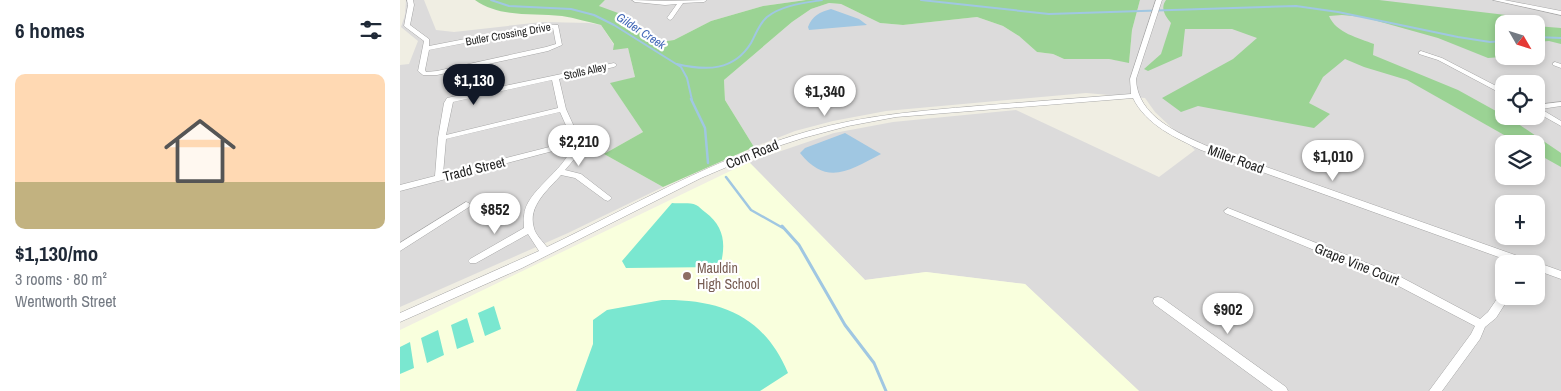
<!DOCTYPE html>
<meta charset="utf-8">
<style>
:root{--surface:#fff;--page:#f6f6f7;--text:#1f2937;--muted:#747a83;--accent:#111827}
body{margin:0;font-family:"Archivo Narrow",sans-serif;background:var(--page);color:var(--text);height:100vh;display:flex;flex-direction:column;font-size:19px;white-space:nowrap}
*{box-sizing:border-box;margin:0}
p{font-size:16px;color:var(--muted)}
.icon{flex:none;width:28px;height:28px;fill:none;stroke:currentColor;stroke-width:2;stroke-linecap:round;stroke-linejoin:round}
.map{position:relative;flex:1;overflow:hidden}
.drawer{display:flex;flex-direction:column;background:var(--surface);width:400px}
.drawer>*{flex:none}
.needle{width:32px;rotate:129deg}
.tools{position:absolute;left:1095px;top:15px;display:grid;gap:10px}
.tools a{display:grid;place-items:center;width:50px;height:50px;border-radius:10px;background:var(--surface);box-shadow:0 2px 8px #0003;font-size:25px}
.price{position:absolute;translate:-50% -42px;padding:0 11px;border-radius:18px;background:#fff;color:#222;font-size:16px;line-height:32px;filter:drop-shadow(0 1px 2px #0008)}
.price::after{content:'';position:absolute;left:50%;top:30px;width:15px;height:11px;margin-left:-8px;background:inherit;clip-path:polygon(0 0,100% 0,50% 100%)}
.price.current{background:var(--accent);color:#fff}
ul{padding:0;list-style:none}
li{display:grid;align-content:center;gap:10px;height:265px;padding:0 15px}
li span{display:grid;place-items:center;height:155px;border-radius:10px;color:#555}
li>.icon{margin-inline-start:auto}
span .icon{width:90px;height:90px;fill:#fffc;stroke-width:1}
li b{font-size:21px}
h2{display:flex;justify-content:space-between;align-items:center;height:60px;padding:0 15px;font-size:21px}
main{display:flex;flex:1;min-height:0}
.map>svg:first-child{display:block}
.residential{fill:#dcdbdb;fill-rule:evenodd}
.education{fill:#f9ffdd}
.forest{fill:#9bd394}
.pitch{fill:#7ae7d0}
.water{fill:#a0c7e2}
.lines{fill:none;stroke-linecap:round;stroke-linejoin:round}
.stream-far2{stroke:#a0c7e2;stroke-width:2}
.stream-far1{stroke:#a0c7e2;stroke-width:2.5}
.stream{stroke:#a0c7e2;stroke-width:3}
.minor-casing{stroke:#a5a5a5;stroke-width:1}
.minor{fill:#fff;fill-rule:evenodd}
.education-dot{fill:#8d6e63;stroke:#fff;stroke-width:2}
.labels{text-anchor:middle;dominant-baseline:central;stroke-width:4.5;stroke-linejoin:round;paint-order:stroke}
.far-street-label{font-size:11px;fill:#1e1e1e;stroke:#fff}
.far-water-label{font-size:12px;font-style:italic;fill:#4267b7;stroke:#fff}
.street-label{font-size:14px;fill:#1e1e1e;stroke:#fff}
.education-label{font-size:14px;fill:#785e54;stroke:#fff;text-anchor:start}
</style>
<main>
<section class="drawer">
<h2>6 homes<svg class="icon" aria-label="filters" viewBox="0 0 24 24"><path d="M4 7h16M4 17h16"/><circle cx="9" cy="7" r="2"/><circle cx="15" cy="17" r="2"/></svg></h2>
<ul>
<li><span style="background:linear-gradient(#ffd9b3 70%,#c2b280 0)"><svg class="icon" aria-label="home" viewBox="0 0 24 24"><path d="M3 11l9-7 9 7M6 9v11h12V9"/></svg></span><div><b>$1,130/mo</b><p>3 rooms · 80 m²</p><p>Wentworth Street</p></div></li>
</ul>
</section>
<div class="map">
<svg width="1161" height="391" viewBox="0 0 1161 391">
<rect width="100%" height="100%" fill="#f0eee3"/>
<!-- residential -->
<path class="residential" d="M 6,0 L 24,0 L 36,30 L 54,32 L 142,22 L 189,23 L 201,25 L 214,45 L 228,48 L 235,77 L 211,84 L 243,132 L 204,154 L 263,187 L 168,233 L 0,307 L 0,65 L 9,64 L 18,41 L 1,27 L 5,15 Z
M 205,0 L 406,0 L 363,6 L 311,21 L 274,40 L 260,42 L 229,28 L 199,6 Z
M 740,0 L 1161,0 L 1161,391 L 739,391 L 625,284 L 526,272 L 465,280 L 349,162 L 434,133 L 493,122 L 616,110 L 759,177 L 795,150 L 755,112 L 745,98 L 686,93 L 486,111 L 433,121 L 395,131 L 354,147 L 325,100 L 324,80 L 392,22 L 411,9 L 429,3 L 441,4 L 480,23 L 503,25 L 577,17 L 603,26 L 619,36 L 637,52 L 653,54 L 664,59 L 709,59 L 729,62 L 732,30 ZM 1104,24 L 1136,24 L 1136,56 L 1104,56 ZM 1104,84 L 1136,84 L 1136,116 L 1104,116 ZM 1104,144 L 1136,144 L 1136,176 L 1104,176 ZM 1104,204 L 1136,204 L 1136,236 L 1104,236 ZM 1104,264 L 1136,264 L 1136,296 L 1104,296 Z"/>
<!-- education -->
<path class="education" d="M 349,162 L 465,280 L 526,272 L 625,284 L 739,391 L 0,391 L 0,330 Z"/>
<!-- forest -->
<path class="forest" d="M 75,0 L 205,0 L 199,6 L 229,17 L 230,28 L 260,42 L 274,40 L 311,21 L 363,6 L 406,0 L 740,0 L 732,30 L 729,63 L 709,59 L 664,59 L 653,54 L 637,52 L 619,36 L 603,26 L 577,17 L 503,25 L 480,23 L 441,4 L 429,3 L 411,9 L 392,22 L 324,80 L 325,100 L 354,147 L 263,187 L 204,154 L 243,132 L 210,83 L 235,77 L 228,48 L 213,50 L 214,44 L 201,25 C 188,22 175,18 162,16 C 133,13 100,18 75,0 Z
M 766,0 L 979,0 L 1106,15 L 1117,21 L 1128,24 L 1104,24 L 1104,56 L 1114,56 L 1088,58 L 1038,38 L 963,17 L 942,15 L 929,16 C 936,33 959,38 974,44 L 973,55 L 1058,90 L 1114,121 L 1161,153 L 1161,167 L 1136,153 L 1136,144 L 1120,144 L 1007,80 L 964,67 L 945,59 L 923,77 L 909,103 L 930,114 L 914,128 L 798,106 L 781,112 L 762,98 L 833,59 L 857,38 L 832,29 L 785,29 L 782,56 L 748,71 L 744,69 L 761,54 L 771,23 C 765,16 760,8 766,0 Z
M 1136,26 L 1161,28 L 1161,44 L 1149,41 L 1136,42 Z"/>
<!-- pitch -->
<path class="pitch" d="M 272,203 C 279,204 290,202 296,205 C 299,206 302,210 305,212 C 325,227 326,245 320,267 L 226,268 L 222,261 Z
M 262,300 C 321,299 364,316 388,373 L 360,391 L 176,391 L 193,344 L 193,320 L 207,310 Z
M 94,306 L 101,329 L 85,336 L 78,313 Z
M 67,318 L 74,342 L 57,349 L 51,325 Z
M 38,330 L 44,355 L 27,363 L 21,338 Z
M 10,342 L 14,368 L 0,374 L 0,347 Z"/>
<!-- water -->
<path class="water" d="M 431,9 L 459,19 L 467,25 L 409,30 L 408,27 C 412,16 420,12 431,9 Z
M 445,133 L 481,154 C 450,170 427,187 400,153 L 405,148 Z"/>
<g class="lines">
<!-- stream-far2 -->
<path class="stream-far2" d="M 91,0 L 109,6 L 171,9 L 194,15 L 214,25 L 281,67 L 287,78 L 292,100
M 521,0 L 649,14 L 896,6 L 938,12 L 1058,37 L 1090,42 L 1104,41
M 1136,37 L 1161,38
M 277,64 C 306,71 334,71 351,43 C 356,34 359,24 367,17 C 382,5 404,3 422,0"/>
<!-- stream-far1 -->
<path class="stream-far1" d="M 291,99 L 305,128 L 308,163
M 326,177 L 351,210 L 383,228"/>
<!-- stream -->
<path class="stream" d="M 382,226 L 399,245 L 445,325 L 474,363 L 486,391"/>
<defs>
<path id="minor" d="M 7,0 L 13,0 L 14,5 L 10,25 L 29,39 L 29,46 L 143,24 L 158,25 L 162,45 L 148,51 L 37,75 L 23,75 L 18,71 L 24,41 L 4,26 L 8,5 ZM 143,28 L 153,28 L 156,44 L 146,47 L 37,71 L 26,72 L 25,70 L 29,50 Z
M 232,0 L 265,1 L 307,0 L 304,2 L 283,3 L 272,19 L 270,20 L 267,18 L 277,4 L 265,5 L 235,2 Z
M 756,0 L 762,0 L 736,79 C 737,116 778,133 807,146 L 1132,261 L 1133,263 L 1136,262 L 1161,271 L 1161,279 L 1136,270 L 1136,264 L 1118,264 L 801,150 C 776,138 746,125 733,98 L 496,117 L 448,126 L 403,138 L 369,149 L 301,178 L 122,268 L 0,322 L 0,313 L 139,251 L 128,234 L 76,263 L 70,263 L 68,261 L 70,259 L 124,228 C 124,224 123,220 124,216 C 125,191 165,171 172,146 L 0,191 L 0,185 L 35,176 L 38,138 L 44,103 L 47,98 L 214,63 L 217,65 L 214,67 L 159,79 L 166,109 L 181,142 L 177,156 L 165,170 L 181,174 L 212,198 L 208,201 L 205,200 L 175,178 L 161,175 C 149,189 127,206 134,228 C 135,234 143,242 147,247 C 233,206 316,157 409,131 C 465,115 519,111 577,106 C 628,102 680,98 731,94 L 730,79 ZM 152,80 L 158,108 L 46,135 L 53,102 ZM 160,112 L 173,141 L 43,174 L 46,139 Z
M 1093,0 L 1104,0 L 1161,11 L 1161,15 Z
M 1021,51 L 1042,58 L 1104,90 L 1104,95 L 1038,60 L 1019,54 L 1019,52 Z
M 1155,62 L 1161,64 L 1161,68 L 1153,65 L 1153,63 Z
M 1161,102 L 1161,106 L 1141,109 L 1161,121 L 1161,126 L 1136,112 L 1136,105 Z
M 66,202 L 69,203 L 70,205 L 69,207 L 0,251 L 0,243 Z
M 828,208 L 997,275 L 1080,319 L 1088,312 L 1101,293 L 1104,292 L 1104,296 L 1110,296 L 1096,318 L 1085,327 L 1080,339 L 1042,391 L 1029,391 L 1071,334 L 1075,326 L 989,281 L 825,213 L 824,211 Z
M 758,297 L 762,298 L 886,387 L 888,391 L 873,391 L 754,304 L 753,301 L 754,298 Z"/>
</defs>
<!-- minor casing -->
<use href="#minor" class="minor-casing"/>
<!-- minor -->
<use href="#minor" class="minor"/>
</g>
<!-- markers -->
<circle class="education-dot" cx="287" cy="276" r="5"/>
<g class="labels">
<!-- far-street labels -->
<g class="far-street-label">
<text transform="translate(108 34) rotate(-10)">Butler Crossing Drive</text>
<text transform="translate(185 71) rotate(-13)">Stolls Alley</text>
</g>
<!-- far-water labels -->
<g class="far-water-label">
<text transform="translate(241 31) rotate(33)">Gilder Creek</text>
</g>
<!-- street labels -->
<g class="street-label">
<text transform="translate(352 154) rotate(-22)">Corn Road</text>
<text transform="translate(836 159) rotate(20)">Miller Road</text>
<text transform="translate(74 169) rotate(-14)">Tradd Street</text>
<text transform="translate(957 264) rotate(22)">Grape Vine Court</text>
</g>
<!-- education labels -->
<g class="education-label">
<text x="297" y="268">Mauldin<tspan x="297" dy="16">High School</tspan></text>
</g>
</g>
</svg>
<div class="tools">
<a><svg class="needle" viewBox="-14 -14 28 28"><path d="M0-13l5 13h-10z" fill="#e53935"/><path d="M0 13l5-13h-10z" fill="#747a83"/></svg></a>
<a><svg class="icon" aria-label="locate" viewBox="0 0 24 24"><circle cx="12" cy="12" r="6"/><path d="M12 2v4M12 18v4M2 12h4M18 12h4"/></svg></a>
<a><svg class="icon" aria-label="layers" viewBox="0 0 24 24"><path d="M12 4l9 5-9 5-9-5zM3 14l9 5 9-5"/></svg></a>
<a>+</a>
<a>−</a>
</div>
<b class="price current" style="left:74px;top:106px">$1,130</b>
<b class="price" style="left:425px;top:117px">$1,340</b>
<b class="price" style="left:179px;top:167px">$2,210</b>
<b class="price" style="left:933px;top:182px">$1,010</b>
<b class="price" style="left:95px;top:235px">$852</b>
<b class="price" style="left:828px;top:335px">$902</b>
</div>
</main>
